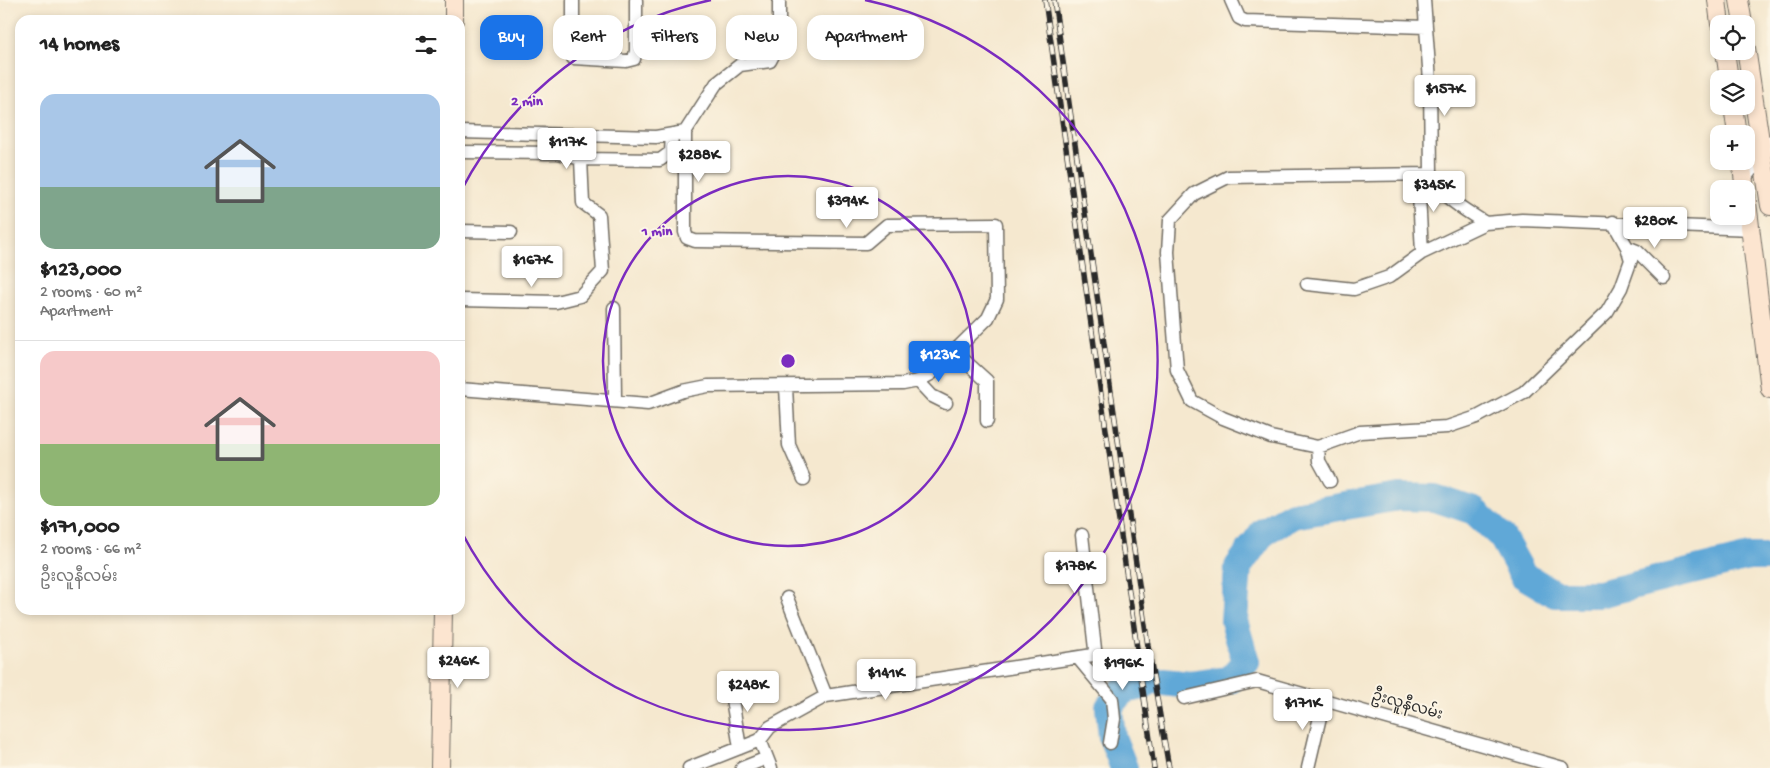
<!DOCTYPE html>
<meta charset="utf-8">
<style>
:root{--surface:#fff;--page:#f6f6f6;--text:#222;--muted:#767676;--line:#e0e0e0;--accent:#1a73e8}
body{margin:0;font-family:"Gochi Hand","Noto Sans Myanmar",sans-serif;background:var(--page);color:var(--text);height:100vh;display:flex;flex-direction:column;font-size:19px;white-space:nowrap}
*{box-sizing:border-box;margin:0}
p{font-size:16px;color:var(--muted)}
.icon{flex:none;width:28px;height:28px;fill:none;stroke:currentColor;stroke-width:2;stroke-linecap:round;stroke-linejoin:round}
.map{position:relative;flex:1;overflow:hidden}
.details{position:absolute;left:15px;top:15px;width:450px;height:600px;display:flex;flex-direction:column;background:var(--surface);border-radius:15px;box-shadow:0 2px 8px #0003}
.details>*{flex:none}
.hud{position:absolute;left:480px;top:15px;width:475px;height:45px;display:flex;gap:10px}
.fabs{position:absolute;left:1710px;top:15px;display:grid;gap:10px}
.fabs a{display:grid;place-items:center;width:45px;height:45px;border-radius:10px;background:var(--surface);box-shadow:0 2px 8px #0003;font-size:25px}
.price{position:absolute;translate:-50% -42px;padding:0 11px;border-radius:5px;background:#fff;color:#222;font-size:16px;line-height:32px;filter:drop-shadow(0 1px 2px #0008)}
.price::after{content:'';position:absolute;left:50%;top:30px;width:15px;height:11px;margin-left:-8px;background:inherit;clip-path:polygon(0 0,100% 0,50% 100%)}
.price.current{background:var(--accent);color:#fff}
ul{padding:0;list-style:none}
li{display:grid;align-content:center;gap:10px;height:265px;padding:0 25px}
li+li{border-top:1px solid var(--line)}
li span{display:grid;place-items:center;height:155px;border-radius:15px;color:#555}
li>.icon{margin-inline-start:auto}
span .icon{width:90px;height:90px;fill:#fffc;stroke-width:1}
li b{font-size:21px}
h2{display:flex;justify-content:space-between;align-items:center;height:60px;padding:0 25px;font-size:21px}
.pill{padding:0 18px;border-radius:15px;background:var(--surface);box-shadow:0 2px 8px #0003;font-size:18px;line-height:45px}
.pill.current{background:var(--accent);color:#fff}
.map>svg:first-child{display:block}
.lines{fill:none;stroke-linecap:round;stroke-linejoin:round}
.river{stroke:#60a8d7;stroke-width:28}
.minor-casing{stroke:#726d64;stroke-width:15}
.tertiary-casing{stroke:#726d64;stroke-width:18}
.secondary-casing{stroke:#726d64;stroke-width:20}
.minor{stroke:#fff;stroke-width:12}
.tertiary{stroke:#fff;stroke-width:15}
.secondary{stroke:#fce5d0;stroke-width:18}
.rail-casing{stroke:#2b2b2b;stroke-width:5.5}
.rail{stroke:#fcf5e5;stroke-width:4;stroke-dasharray:11;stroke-linecap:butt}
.ring{fill:none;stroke:#7b2cbf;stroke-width:2.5}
.labels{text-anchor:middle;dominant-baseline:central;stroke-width:4;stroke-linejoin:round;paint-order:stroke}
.street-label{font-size:15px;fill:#2b2b2b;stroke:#fcf5e5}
.centre{fill:#7b2cbf;stroke:#fcf5e5;stroke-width:2.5}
.ring-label{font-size:15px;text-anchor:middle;font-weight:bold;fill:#7b2cbf;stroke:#fcf5e5;stroke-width:4;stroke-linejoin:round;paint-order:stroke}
</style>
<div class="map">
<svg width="1770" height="768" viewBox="0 0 1770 768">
<rect width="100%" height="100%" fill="#fcf5e5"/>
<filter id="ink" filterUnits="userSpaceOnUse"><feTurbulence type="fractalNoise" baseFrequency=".02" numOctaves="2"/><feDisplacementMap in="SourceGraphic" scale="10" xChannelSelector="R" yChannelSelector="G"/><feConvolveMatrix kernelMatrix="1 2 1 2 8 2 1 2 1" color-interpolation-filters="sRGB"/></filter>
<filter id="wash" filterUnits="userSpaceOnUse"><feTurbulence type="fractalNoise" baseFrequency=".0096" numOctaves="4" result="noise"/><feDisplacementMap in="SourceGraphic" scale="20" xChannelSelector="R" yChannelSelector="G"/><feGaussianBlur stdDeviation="1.12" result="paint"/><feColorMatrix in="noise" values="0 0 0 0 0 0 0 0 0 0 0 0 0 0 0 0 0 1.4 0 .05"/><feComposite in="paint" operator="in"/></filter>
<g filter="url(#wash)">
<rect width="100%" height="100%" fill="#f5e8cf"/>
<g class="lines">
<!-- river -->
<path class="river" d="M 1163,682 L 1190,685 L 1230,680 L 1246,662 L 1234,621 L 1238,567 L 1263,532 L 1293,515 L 1399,497 L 1435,498 L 1474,511 L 1502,537 L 1523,575 L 1555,594 L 1599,594 L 1749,557 L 1770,557
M 1124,768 L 1112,737 L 1109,707 L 1123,690 L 1144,686"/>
</g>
</g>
<g filter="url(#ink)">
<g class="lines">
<defs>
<path id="minor" d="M 573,0 L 573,58 L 626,61 L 634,59 L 636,51 L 636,0
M 1231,0 L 1239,18 L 1245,21 L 1426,27
M 1424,0 L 1430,81 L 1431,174 C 1439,197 1466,210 1485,223
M 460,132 L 656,137 L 685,132
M 460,152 L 558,153 L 581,159 L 583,203 L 599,215 L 603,271 L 580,296 L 556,302 L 460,300
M 581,159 L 660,160 L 671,152 L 672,134
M 1431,174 L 1228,177 L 1194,194 L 1170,220 L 1168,252 L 1177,370 L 1192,401 L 1223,418 L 1271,437 L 1318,447 L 1360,432 L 1447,427 L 1477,417 L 1524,392 L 1607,312 L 1621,288 L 1631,260 L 1627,247 L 1613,222
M 1418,175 L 1422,253
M 460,231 L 511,232
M 1627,247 L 1637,251 L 1664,278
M 1307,284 L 1354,289 L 1389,277 L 1422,253 L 1485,223 L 1522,220 L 1752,229
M 614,308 L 615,400
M 955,352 L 987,381 L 987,421
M 918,381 L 932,396 L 946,403
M 786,387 L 789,445 L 804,479
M 460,389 L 648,404 L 683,391 L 708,386 L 903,384 L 918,381 L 931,374 L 988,318 L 997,299 L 996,224 L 887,225 L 866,243 L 695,241 L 687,238 L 685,232 L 685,132 L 716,84 L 740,65 L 770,61 L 779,44 L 779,0
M 1318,447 L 1319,461 L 1330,481
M 787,598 L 826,696
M 1078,658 L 1112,699 L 1114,719 L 1110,743
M 1184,698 L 1257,681 L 1563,768
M 760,740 L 771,768
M 740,748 L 732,699 L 733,695 L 763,681
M 689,768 L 760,740 L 770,727 L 826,696 L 1093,655 L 1095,649 L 1082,535
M 742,768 L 767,758
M 1308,768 L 1324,700"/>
<path id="tertiary" d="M 1744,177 L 1770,143"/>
<path id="secondary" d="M 1717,0 L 1720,24
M 1739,0 L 1743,24
M 454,20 L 454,0
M 1746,48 L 1770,206
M 1725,51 L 1729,79
M 1733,106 L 1737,134
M 1741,161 L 1745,189
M 1746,194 L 1770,389
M 440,768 L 443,610"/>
</defs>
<!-- minor casing -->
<use href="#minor" class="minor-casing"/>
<!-- tertiary casing -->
<use href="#tertiary" class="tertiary-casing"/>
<!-- secondary casing -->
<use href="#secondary" class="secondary-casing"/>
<!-- minor -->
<use href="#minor" class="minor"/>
<!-- tertiary -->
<use href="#tertiary" class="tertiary"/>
<!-- secondary -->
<use href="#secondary" class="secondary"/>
<defs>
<path id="rail" d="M 1045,0 L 1154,768
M 1054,0 L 1148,646 L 1169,768"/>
</defs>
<!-- rail casing -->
<use href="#rail" class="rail-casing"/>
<!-- rail -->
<use href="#rail" class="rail"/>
</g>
</g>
<!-- distance rings -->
<g class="ring">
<circle cx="788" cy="361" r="185"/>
<path d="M461 191A369 369 0 0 1 711 0M865 0A369 369 0 1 1 461 531"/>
</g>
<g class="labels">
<!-- street labels -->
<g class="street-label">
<text transform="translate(1407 706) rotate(16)">ဦးလူနီလမ်း</text>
</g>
</g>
<circle cx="788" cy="361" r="8" class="centre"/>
<g class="ring-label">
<text x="527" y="105">2 min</text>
<text x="657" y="235">1 min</text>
</g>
</svg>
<div class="fabs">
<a><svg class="icon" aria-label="locate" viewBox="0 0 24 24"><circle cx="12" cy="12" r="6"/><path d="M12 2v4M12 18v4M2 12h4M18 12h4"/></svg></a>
<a><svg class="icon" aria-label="layers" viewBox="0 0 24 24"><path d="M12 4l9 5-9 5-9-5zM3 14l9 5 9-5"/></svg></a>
<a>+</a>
<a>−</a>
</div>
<b class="price" style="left:1445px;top:117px">$157K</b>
<b class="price" style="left:567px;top:170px">$117K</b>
<b class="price" style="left:699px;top:183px">$288K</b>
<b class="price" style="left:1434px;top:213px">$345K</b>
<b class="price" style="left:847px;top:229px">$394K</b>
<b class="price" style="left:1655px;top:249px">$280K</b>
<b class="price" style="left:532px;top:288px">$167K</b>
<b class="price current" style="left:939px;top:383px">$123K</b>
<b class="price" style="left:1075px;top:594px">$178K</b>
<b class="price" style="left:458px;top:689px">$246K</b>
<b class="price" style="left:1123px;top:691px">$196K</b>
<b class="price" style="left:886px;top:701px">$141K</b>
<b class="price" style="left:748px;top:713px">$248K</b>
<b class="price" style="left:1303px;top:731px">$171K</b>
<div class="hud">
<a class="pill current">Buy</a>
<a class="pill">Rent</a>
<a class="pill">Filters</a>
<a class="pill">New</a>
<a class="pill">Apartment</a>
</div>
<section class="details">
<h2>14 homes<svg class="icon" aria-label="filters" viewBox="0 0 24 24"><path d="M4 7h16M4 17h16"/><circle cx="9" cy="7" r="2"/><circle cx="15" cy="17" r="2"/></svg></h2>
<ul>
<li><span style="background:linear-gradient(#a9c7e8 60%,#7fa58c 0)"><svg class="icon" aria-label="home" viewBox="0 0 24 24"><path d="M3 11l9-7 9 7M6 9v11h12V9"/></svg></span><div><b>$123,000</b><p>2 rooms · 60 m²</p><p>Apartment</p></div></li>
<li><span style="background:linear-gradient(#f6c9c9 60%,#8fb573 0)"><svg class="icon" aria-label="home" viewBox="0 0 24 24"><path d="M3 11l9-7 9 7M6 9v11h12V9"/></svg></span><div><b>$171,000</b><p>2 rooms · 66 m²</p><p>ဦးလူနီလမ်း</p></div></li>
</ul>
</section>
</div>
